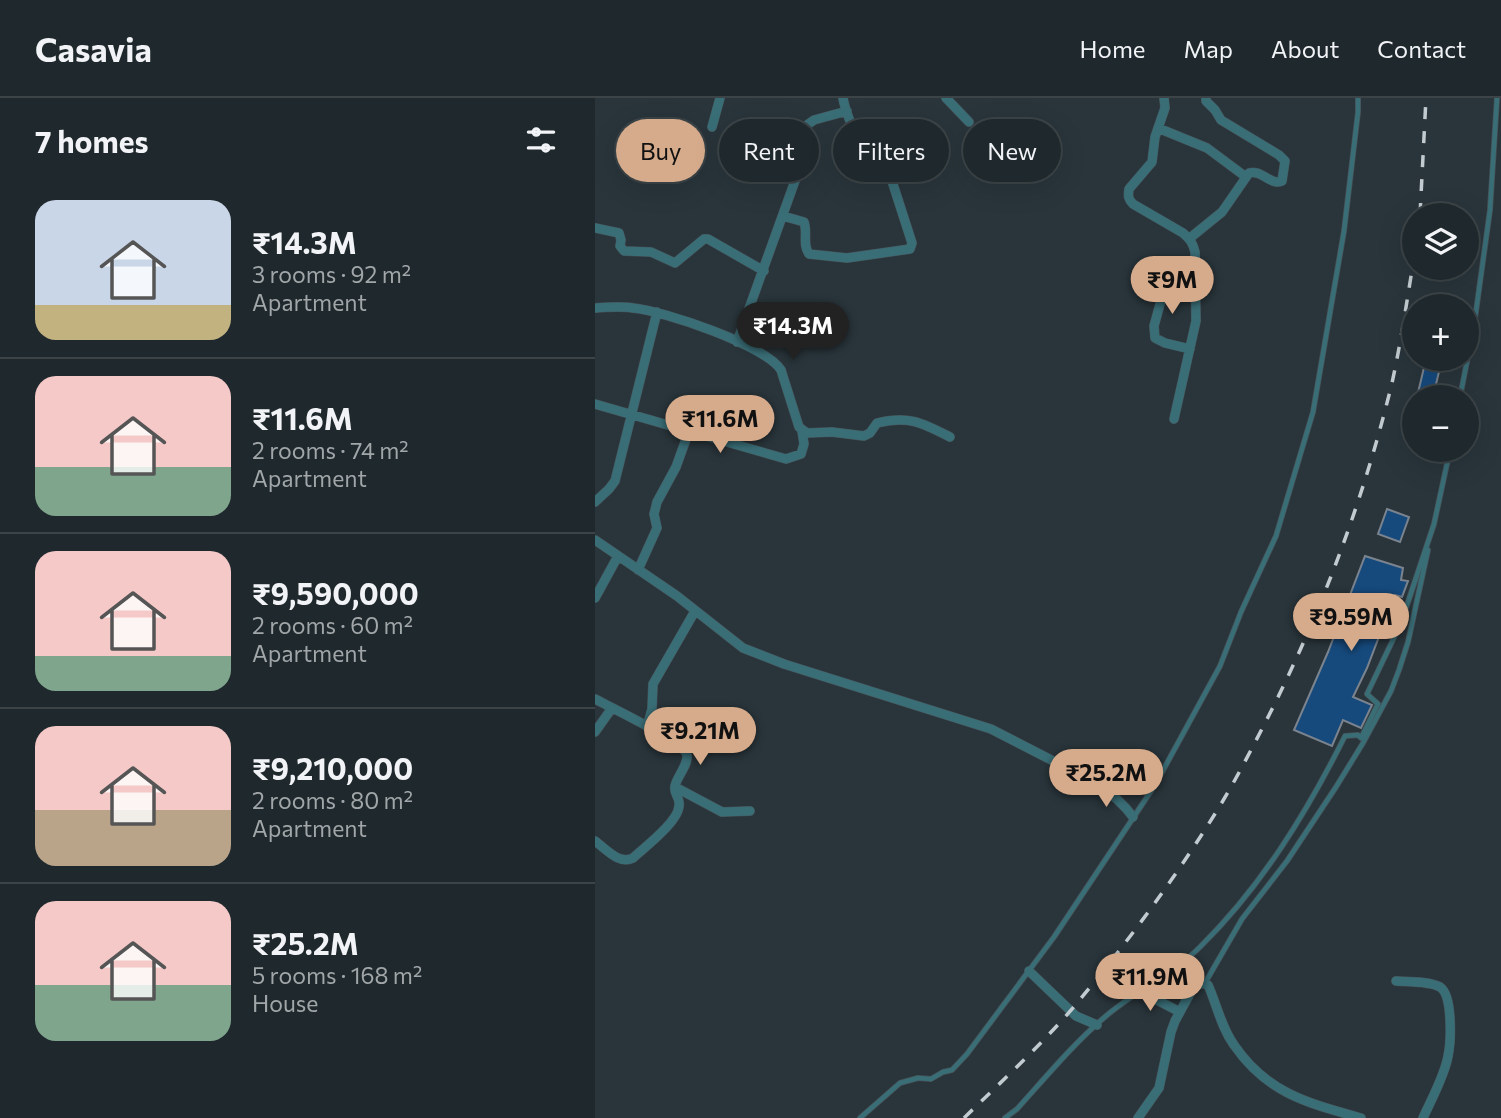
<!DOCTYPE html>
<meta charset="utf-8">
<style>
:root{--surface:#1f282c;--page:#273034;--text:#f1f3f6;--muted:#a1a6a9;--line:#3c4448;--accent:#d6ab8b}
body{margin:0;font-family:Commissioner,sans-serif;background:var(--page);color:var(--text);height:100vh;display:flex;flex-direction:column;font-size:26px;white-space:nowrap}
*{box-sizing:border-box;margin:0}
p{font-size:23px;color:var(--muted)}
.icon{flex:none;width:38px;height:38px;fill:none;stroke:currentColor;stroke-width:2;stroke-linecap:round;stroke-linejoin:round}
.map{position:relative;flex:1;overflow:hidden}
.sheet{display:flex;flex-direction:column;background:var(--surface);width:595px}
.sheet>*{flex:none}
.top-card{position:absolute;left:21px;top:21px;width:665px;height:63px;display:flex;gap:14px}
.buttons{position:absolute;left:807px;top:105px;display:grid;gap:14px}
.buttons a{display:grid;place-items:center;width:77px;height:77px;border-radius:50%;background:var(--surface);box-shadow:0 7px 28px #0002,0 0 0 2px var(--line);font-size:35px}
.price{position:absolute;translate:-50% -60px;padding:0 16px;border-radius:24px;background:var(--accent);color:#111;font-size:23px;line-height:46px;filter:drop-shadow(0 2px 4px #0008)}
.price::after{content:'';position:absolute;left:50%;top:42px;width:21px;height:16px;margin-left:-10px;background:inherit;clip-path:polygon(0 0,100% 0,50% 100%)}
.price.active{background:#222;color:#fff}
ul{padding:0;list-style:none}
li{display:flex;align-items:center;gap:21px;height:175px;padding:0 35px}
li+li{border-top:2px solid var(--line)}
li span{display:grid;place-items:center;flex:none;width:196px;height:140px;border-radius:21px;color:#555}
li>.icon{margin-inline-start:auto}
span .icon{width:84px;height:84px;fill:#fffc;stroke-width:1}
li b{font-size:30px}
h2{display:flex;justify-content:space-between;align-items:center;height:84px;padding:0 35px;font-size:30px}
.chip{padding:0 24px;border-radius:32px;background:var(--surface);box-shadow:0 7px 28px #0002,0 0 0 2px var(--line);font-size:24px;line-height:63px}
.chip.active{background:var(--accent);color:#111}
header{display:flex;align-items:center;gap:42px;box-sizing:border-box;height:98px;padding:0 35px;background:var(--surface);border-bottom:2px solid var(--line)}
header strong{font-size:33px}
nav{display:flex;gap:38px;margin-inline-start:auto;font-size:24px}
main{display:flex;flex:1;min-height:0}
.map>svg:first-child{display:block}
.building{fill:#164a7d;stroke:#7a838e;stroke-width:2}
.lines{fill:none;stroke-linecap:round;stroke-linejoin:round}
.service-casing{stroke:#465157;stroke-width:6}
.minor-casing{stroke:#465157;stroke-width:10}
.service{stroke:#3a6e77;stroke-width:4.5}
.minor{stroke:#3a6e77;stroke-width:9}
.rail{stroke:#c2cbcf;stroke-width:3.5;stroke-dasharray:12 12;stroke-linecap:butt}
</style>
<header>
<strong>Casavia</strong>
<nav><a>Home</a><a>Map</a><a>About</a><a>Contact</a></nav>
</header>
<main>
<section class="sheet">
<h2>7 homes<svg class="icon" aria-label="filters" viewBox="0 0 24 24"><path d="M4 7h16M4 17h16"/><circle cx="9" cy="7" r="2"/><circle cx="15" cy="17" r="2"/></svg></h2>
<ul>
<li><span style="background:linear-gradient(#c9d6e8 75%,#c2b280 0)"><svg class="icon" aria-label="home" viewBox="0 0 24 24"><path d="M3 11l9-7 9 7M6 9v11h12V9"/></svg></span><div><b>₹14.3M</b><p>3 rooms · 92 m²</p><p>Apartment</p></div></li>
<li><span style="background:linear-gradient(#f6c9c9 65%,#7fa58c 0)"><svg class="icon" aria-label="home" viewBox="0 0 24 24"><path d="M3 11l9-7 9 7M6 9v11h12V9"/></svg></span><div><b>₹11.6M</b><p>2 rooms · 74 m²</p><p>Apartment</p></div></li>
<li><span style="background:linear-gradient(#f6c9c9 75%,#7fa58c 0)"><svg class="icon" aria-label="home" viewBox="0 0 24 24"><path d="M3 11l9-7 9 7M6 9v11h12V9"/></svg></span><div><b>₹9,590,000</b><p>2 rooms · 60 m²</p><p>Apartment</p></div></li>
<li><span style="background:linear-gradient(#f6c9c9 60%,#b9a48a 0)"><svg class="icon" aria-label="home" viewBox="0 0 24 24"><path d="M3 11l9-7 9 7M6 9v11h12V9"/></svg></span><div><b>₹9,210,000</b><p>2 rooms · 80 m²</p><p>Apartment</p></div></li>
<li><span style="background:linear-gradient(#f6c9c9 60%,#7fa58c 0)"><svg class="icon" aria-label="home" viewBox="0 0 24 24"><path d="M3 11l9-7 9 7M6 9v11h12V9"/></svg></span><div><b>₹25.2M</b><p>5 rooms · 168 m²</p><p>House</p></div></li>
</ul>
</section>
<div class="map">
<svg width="906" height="1020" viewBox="0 0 906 1020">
<rect width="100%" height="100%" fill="#29353b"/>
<!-- building -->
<path class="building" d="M 831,261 L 847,261 L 838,299 L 822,299 Z
M 792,411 L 814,419 L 805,444 L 783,436 Z
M 770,458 L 808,470 L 806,482 L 813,483 L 807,499 L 800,497 L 772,570 L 758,599 L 777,607 L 766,630 L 748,622 L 737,648 L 699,632 L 733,554 Z"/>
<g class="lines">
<defs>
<path id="service" d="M 865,299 L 879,228 L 895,112 L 902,0
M 839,426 L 855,352
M 610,885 L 647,821 L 692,763 L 741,689 L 768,645 L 796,593 L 804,572 L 813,544 L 833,452
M 265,1020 L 305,985 L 323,980 L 336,981 L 348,974 L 357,972 L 372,956 L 459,839 L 560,687 L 625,568 L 646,514 L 681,438 L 718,314 L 749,133 L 763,14 L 763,0
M 410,1020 L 422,1011 C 451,979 478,946 511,918 C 540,893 578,876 605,849 C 667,788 712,714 750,638 L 763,637 L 766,640 L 783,606 L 772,596 L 806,525 L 839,426"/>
<path id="minor" d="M 351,0 L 374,24
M 569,0 L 570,10 L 560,39 L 557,64 L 534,91 C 533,98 533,101 538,106 L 588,135 C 595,141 598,145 600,154 L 601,223 L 579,321
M 117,29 L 125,0
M 563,30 L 612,50 L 651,79
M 188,118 L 209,124 C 213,135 207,146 214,156 L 252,160 L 315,151 L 317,145 L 296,80 C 291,73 284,72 278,67 C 268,59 250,13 248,0
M 0,130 L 24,135 L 26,142 L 25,148 L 29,153 L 56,154 L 80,165 L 109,141 L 113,141 L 169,173
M 595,140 L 627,114 L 654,75 C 667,71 675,88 687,83 L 690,63 L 684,57 L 626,22 L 620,12 L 611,3 L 611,0
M 573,177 L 559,228 L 560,240 L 570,245 L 595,251
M 0,210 C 13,209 26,208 38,210 C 69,213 170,247 186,272 L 204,329 L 212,335 L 237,334 L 269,338 L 275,335 L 282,325 C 314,317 328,325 355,339
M 142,244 L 201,80 L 212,27 L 219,22 L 252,13
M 0,306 L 191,361 L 206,356 L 209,346 L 207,333
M 0,404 L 14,391 L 20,383 L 62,214
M 0,442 L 82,498 L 148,550 L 189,566 L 396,631 L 501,685 C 516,695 528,705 538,719
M 43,472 L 62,430 L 59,416 L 62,404 L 81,369 L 94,333
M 0,500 L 23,458
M 0,601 C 15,609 89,644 92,657 C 93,668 82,678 80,688 C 78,696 86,700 84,708 C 83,724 50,749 38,760 C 24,767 11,751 0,743
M 52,629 L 57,611 L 58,586 L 100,513
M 0,634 L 17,610
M 80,689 L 127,714 L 155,713
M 434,873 L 481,918 L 502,927
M 801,883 C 814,884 834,883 845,889 C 858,897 856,944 853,958 C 850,977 836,1002 828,1020
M 547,891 L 554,900 L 560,901 L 585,914
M 543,1020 L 564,990 L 576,934 L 580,923 L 598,890 L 607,885 L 613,887 C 622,907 626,929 639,947 C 672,995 712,1005 766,1020"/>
</defs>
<!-- service casing -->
<use href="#service" class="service-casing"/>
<!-- minor casing -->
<use href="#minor" class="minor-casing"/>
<!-- service -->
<use href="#service" class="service"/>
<!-- minor -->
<use href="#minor" class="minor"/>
<!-- rail -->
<path class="rail" d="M 825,117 L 831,0
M 369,1020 C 406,984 444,949 477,911 C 528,850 576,786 618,719 C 637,689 653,658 669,627 C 725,518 768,404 797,285 C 806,244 812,202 819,160"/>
</g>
</svg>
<div class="buttons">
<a><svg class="icon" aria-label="layers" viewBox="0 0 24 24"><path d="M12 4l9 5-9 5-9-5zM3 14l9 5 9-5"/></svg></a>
<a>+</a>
<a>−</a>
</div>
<b class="price" style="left:577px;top:218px">₹9M</b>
<b class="price active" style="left:198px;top:264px">₹14.3M</b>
<b class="price" style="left:125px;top:357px">₹11.6M</b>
<b class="price" style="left:756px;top:555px">₹9.59M</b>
<b class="price" style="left:105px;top:669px">₹9.21M</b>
<b class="price" style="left:511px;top:711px">₹25.2M</b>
<b class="price" style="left:555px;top:915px">₹11.9M</b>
<div class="top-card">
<a class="chip active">Buy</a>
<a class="chip">Rent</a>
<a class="chip">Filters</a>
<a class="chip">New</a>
</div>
</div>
</main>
